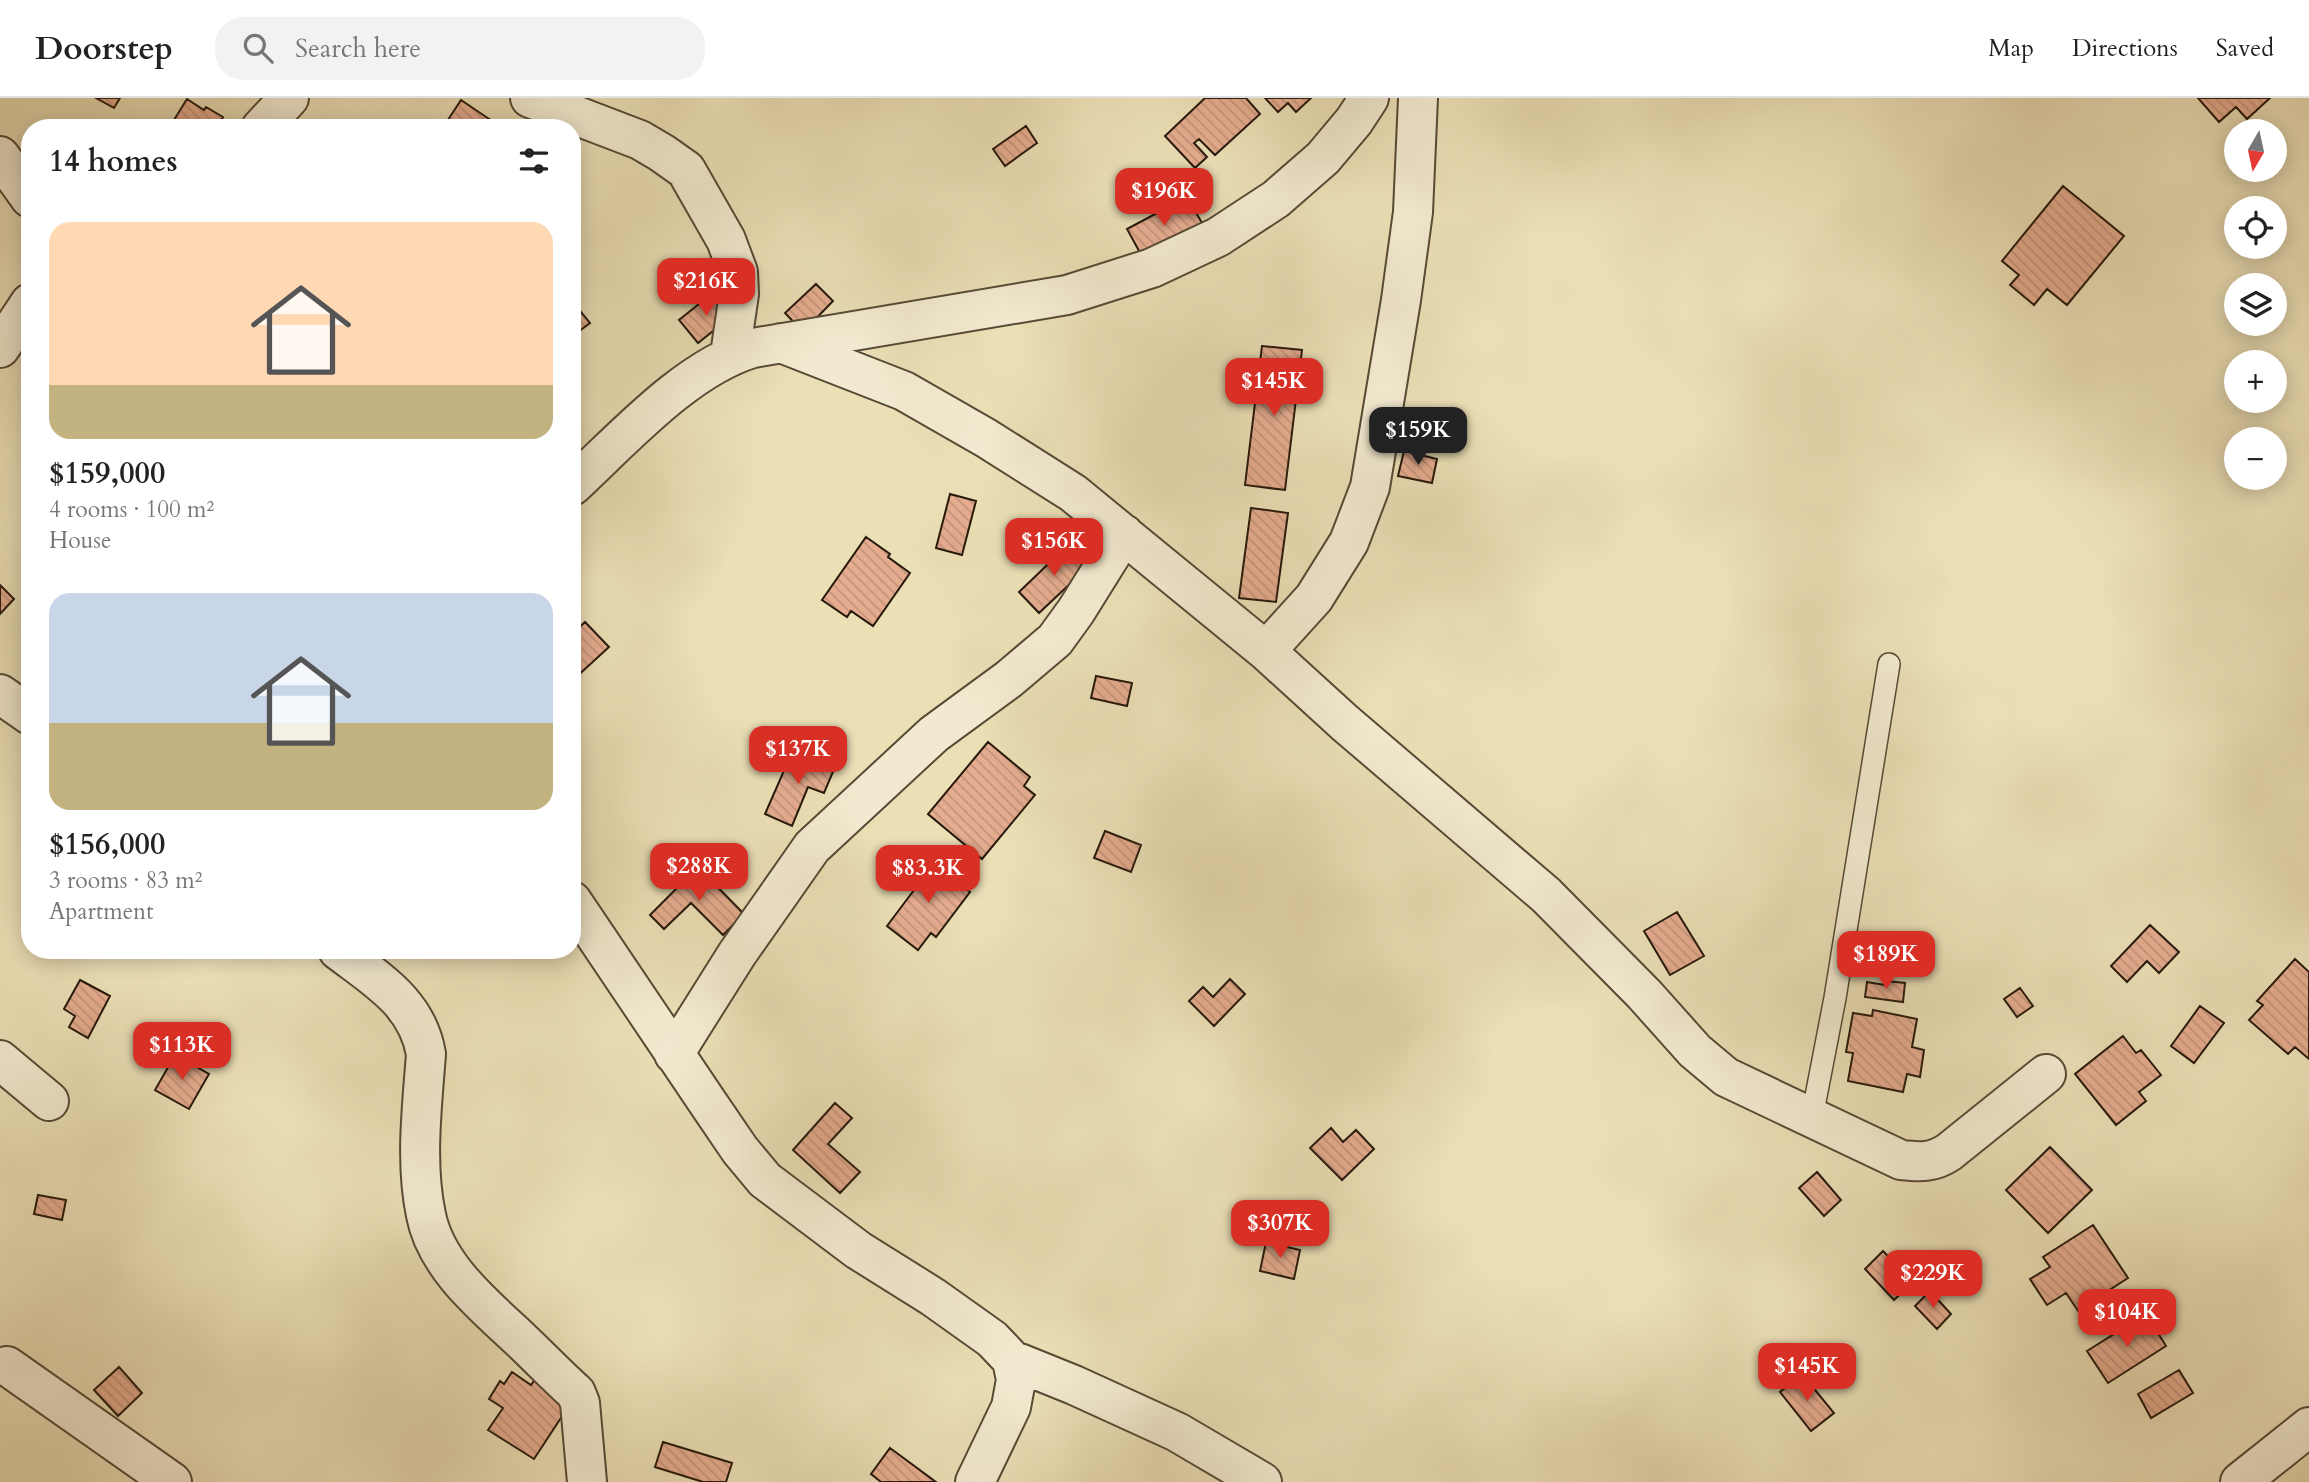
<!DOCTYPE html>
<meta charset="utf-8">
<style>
:root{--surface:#fff;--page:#f2f2f2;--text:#222;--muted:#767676;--line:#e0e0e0;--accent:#d93025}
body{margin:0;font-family:Cardo,serif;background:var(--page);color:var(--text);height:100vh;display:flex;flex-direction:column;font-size:26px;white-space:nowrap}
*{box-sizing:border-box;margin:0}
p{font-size:23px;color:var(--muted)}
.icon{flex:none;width:38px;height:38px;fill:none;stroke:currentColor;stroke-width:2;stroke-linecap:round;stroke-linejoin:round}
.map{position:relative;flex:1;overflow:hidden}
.sheet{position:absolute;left:21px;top:21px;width:560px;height:840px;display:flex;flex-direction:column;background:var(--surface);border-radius:28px;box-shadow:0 4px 18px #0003}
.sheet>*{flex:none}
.needle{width:46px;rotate:189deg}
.fabs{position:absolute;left:2224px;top:21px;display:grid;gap:14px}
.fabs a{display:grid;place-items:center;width:63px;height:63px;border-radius:50%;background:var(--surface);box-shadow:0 4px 18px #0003;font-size:35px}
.price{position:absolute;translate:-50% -60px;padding:0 16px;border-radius:14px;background:var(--accent);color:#fff;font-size:23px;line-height:46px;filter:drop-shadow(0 2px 4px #0008)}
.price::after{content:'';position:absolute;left:50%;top:42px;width:21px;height:16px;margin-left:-10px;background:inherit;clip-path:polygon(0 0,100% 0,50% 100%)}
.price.on{background:#222;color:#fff}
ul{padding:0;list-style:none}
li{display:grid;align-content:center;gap:14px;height:371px;padding:0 28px}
li span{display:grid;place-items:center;height:217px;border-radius:21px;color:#555}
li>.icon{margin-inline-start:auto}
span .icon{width:126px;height:126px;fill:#fffc;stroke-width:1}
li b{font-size:30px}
h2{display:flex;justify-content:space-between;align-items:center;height:84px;padding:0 28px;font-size:30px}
header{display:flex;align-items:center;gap:42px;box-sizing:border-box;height:98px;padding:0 35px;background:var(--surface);border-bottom:2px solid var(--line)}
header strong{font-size:33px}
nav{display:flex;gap:38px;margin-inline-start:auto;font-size:24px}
.search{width:490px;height:63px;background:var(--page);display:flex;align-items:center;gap:18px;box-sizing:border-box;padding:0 24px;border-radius:28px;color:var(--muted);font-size:26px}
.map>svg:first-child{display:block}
.building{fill:url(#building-back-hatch);stroke:#26190a;stroke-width:2}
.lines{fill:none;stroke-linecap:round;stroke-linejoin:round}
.service-casing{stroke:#574a35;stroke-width:24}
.minor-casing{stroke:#574a35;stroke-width:42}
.service{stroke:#f2ead0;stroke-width:21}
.minor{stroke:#f2ead0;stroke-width:38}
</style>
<header>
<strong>Doorstep</strong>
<div class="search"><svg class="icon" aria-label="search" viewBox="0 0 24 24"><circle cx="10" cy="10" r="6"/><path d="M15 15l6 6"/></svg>Search here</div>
<nav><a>Map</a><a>Directions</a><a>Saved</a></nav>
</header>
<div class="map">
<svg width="2309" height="1384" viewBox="0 0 2309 1384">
<defs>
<pattern id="building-back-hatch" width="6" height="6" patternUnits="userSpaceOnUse" patternTransform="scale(1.75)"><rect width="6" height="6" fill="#e5ac8f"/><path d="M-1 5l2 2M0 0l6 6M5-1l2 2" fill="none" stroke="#c4937a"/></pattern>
</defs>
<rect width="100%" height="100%" fill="#ebdfb6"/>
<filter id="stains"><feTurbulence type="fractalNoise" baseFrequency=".00286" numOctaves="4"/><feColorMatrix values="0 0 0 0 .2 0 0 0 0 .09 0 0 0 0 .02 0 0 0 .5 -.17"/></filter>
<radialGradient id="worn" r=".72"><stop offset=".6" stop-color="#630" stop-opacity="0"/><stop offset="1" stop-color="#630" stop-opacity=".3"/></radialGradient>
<!-- building -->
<path class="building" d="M 96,0 L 120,0 L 114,10 Z
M 1205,0 L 1246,0 L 1260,16 L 1215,57 L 1199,41 L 1194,45 L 1207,59 L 1195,70 L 1165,38 Z
M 1265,0 L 1311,0 L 1296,14 L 1288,5 L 1278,14 Z
M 2198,0 L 2270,0 L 2247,21 L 2236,9 L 2219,24 Z
M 187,1 L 204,12 L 206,9 L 223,19 L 217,30 L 169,30 Z
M 461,2 L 495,25 L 492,30 L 446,30 L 444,28 Z
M 1026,28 L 1037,45 L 1005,68 L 993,51 Z
M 2063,88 L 2124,138 L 2067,207 L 2047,191 L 2034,207 L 2010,187 L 2019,177 L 2002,163 Z
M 1187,99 L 1202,125 L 1144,162 L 1127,131 Z
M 816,186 L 833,203 L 803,234 L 785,215 Z
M 714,194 L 733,217 L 698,245 L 679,222 Z
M 572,203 L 590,225 L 574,237 L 572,235 Z
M 1262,248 L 1302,252 L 1285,392 L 1245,387 Z
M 1404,353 L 1437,361 L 1432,385 L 1398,378 Z
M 950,396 L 976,403 L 962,457 L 936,450 Z
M 1251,410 L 1288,415 L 1276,504 L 1239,500 Z
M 866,439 L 890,456 L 888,459 L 910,475 L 873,528 L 851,513 L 847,519 L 822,502 Z
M 1069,446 L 1090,467 L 1039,515 L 1019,494 Z
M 0,487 L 14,501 L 0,516 Z
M 585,524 L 609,549 L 572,583 L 572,536 Z
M 1096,578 L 1132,585 L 1127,608 L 1091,600 Z
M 988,644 L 1030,679 L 1024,688 L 1035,697 L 982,761 L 928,716 Z
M 793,652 L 835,669 L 824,695 L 808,689 L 792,728 L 765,716 Z
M 1105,733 L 1141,747 L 1131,774 L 1094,760 Z
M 924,760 L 970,794 L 936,839 L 931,835 L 918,852 L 887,828 L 917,788 L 908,781 Z
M 698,769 L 744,816 L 723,837 L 691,805 L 664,831 L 650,817 Z
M 1677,814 L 1704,858 L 1670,877 L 1644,833 Z
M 2150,827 L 2179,854 L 2159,875 L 2147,863 L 2127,884 L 2111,868 Z
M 2295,861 L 2309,874 L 2309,961 L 2295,949 L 2288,956 L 2249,922 L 2263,907 L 2257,903 Z
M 1230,881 L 1245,896 L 1214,928 L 1189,903 L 1203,889 L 1213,899 Z
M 80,882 L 110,898 L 88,940 L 69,929 L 75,918 L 64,911 Z
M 1886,883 L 1905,885 L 1903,904 L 1865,899 L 1867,884 L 1885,887 Z
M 2020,890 L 2033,908 L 2017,919 L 2004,901 Z
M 2200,908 L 2224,925 L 2194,965 L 2171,948 Z
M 1873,912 L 1917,921 L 1912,949 L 1924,952 L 1920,979 L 1907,976 L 1903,994 L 1848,983 L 1853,955 L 1846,954 L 1853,915 L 1872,918 Z
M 2123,938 L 2136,955 L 2141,952 L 2161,977 L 2139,994 L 2146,1003 L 2116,1027 L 2075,976 Z
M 175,957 L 209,976 L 189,1011 L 155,992 Z
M 835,1005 L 852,1020 L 828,1046 L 860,1074 L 840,1095 L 793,1052 Z
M 1331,1030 L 1343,1044 L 1356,1032 L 1374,1051 L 1342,1082 L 1310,1050 Z
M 2050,1049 L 2092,1092 L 2048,1135 L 2006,1092 Z
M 1817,1074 L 1841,1102 L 1824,1118 L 1799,1090 Z
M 38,1097 L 66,1102 L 62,1122 L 34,1116 Z
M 2093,1127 L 2128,1180 L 2111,1191 L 2120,1205 L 2087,1226 L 2066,1195 L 2047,1207 L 2030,1181 L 2050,1169 L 2043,1159 Z
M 1266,1144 L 1300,1152 L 1294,1181 L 1260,1173 Z
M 1883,1153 L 1913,1184 L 1894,1202 L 1865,1171 Z
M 1930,1193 L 1951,1216 L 1937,1231 L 1915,1208 Z
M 2146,1216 L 2166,1248 L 2108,1285 L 2087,1253 Z
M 119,1269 L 142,1295 L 118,1318 L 94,1292 Z
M 2179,1272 L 2193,1295 L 2151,1320 L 2138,1296 Z
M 512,1274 L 531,1287 L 536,1280 L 572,1303 L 534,1361 L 488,1332 L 503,1310 L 489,1301 L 500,1283 L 504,1286 Z
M 1802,1276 L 1834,1315 L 1811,1333 L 1780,1294 Z
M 663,1344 L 732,1365 L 726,1384 L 703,1384 L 655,1369 Z
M 890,1350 L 936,1384 L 881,1384 L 871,1376 Z"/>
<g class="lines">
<defs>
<path id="service" d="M 1812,1019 L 1835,900 L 1889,566"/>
<path id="minor" d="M 530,0 L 640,42 L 662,55 L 686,72 L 726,142 L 738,174 L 739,196 L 730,257
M 261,30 L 289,0
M 0,58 L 30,100
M 781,245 L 904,293 L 986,340 L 1073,395 L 1266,553 L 1345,625 L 1546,797 L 1644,896 L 1695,953 L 1726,979 L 1901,1062 C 1920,1064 1933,1065 1949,1054 L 2046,976
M 0,250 L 30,205
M 572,388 C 624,340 686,270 753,250 L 1067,197 L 1152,170 L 1218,139 L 1276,101 L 1323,60 L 1354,23 L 1369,0
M 1266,553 L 1314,500 L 1349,444 L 1370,389 L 1401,202 L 1413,114 L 1418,0
M 0,596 L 30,617
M 572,803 L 708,1005 L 740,1052 L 765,1082 L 858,1152 L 933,1199 L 992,1241 L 1012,1262 L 1016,1282 L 1011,1309 L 975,1384
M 338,852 C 377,882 417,904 426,956 C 422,1009 415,1065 426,1117 C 436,1169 485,1208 522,1243 C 540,1260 557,1278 576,1295 L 580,1305 L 587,1384
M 674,956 L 737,856 L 812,749 L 934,636 L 1009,581 L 1055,542 L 1076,513 L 1124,436
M 0,962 L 49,1003
M 1012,1262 L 1074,1287 L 1177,1334 L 1262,1384
M 7,1268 L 172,1384
M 2240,1384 L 2309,1329"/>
</defs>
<!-- service casing -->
<use href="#service" class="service-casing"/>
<!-- minor casing -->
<use href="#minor" class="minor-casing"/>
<!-- service -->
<use href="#service" class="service"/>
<!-- minor -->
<use href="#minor" class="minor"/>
</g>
<rect width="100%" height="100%" filter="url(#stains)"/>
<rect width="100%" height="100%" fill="url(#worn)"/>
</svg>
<div class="fabs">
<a><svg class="needle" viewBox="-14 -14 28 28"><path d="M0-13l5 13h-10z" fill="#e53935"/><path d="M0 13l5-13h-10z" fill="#767676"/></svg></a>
<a><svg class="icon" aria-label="locate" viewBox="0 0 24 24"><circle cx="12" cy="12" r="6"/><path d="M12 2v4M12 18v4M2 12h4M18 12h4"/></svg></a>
<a><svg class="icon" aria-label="layers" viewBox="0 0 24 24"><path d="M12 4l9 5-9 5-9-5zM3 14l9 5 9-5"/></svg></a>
<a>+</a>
<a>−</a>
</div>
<b class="price" style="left:1164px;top:130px">$196K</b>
<b class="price" style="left:706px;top:220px">$216K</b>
<b class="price" style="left:1274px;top:320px">$145K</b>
<b class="price on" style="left:1418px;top:369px">$159K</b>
<b class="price" style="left:1054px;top:480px">$156K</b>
<b class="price" style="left:798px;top:688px">$137K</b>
<b class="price" style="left:699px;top:805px">$288K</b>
<b class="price" style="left:928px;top:807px">$83.3K</b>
<b class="price" style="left:1886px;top:893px">$189K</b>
<b class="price" style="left:182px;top:984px">$113K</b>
<b class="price" style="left:1280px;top:1162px">$307K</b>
<b class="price" style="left:1933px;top:1212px">$229K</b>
<b class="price" style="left:2127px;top:1251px">$104K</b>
<b class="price" style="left:1807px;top:1305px">$145K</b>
<section class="sheet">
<h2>14 homes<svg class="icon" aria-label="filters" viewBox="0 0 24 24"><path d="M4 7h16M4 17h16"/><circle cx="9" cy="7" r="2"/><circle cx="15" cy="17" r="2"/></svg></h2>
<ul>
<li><span style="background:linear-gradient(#ffd9b3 75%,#c2b280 0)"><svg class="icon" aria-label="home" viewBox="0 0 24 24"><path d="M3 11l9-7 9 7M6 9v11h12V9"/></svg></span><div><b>$159,000</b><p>4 rooms · 100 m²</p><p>House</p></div></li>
<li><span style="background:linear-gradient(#c9d6e8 60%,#c2b280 0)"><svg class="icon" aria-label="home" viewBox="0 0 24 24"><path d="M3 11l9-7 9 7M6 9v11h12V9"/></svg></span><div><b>$156,000</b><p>3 rooms · 83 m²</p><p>Apartment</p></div></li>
</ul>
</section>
</div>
